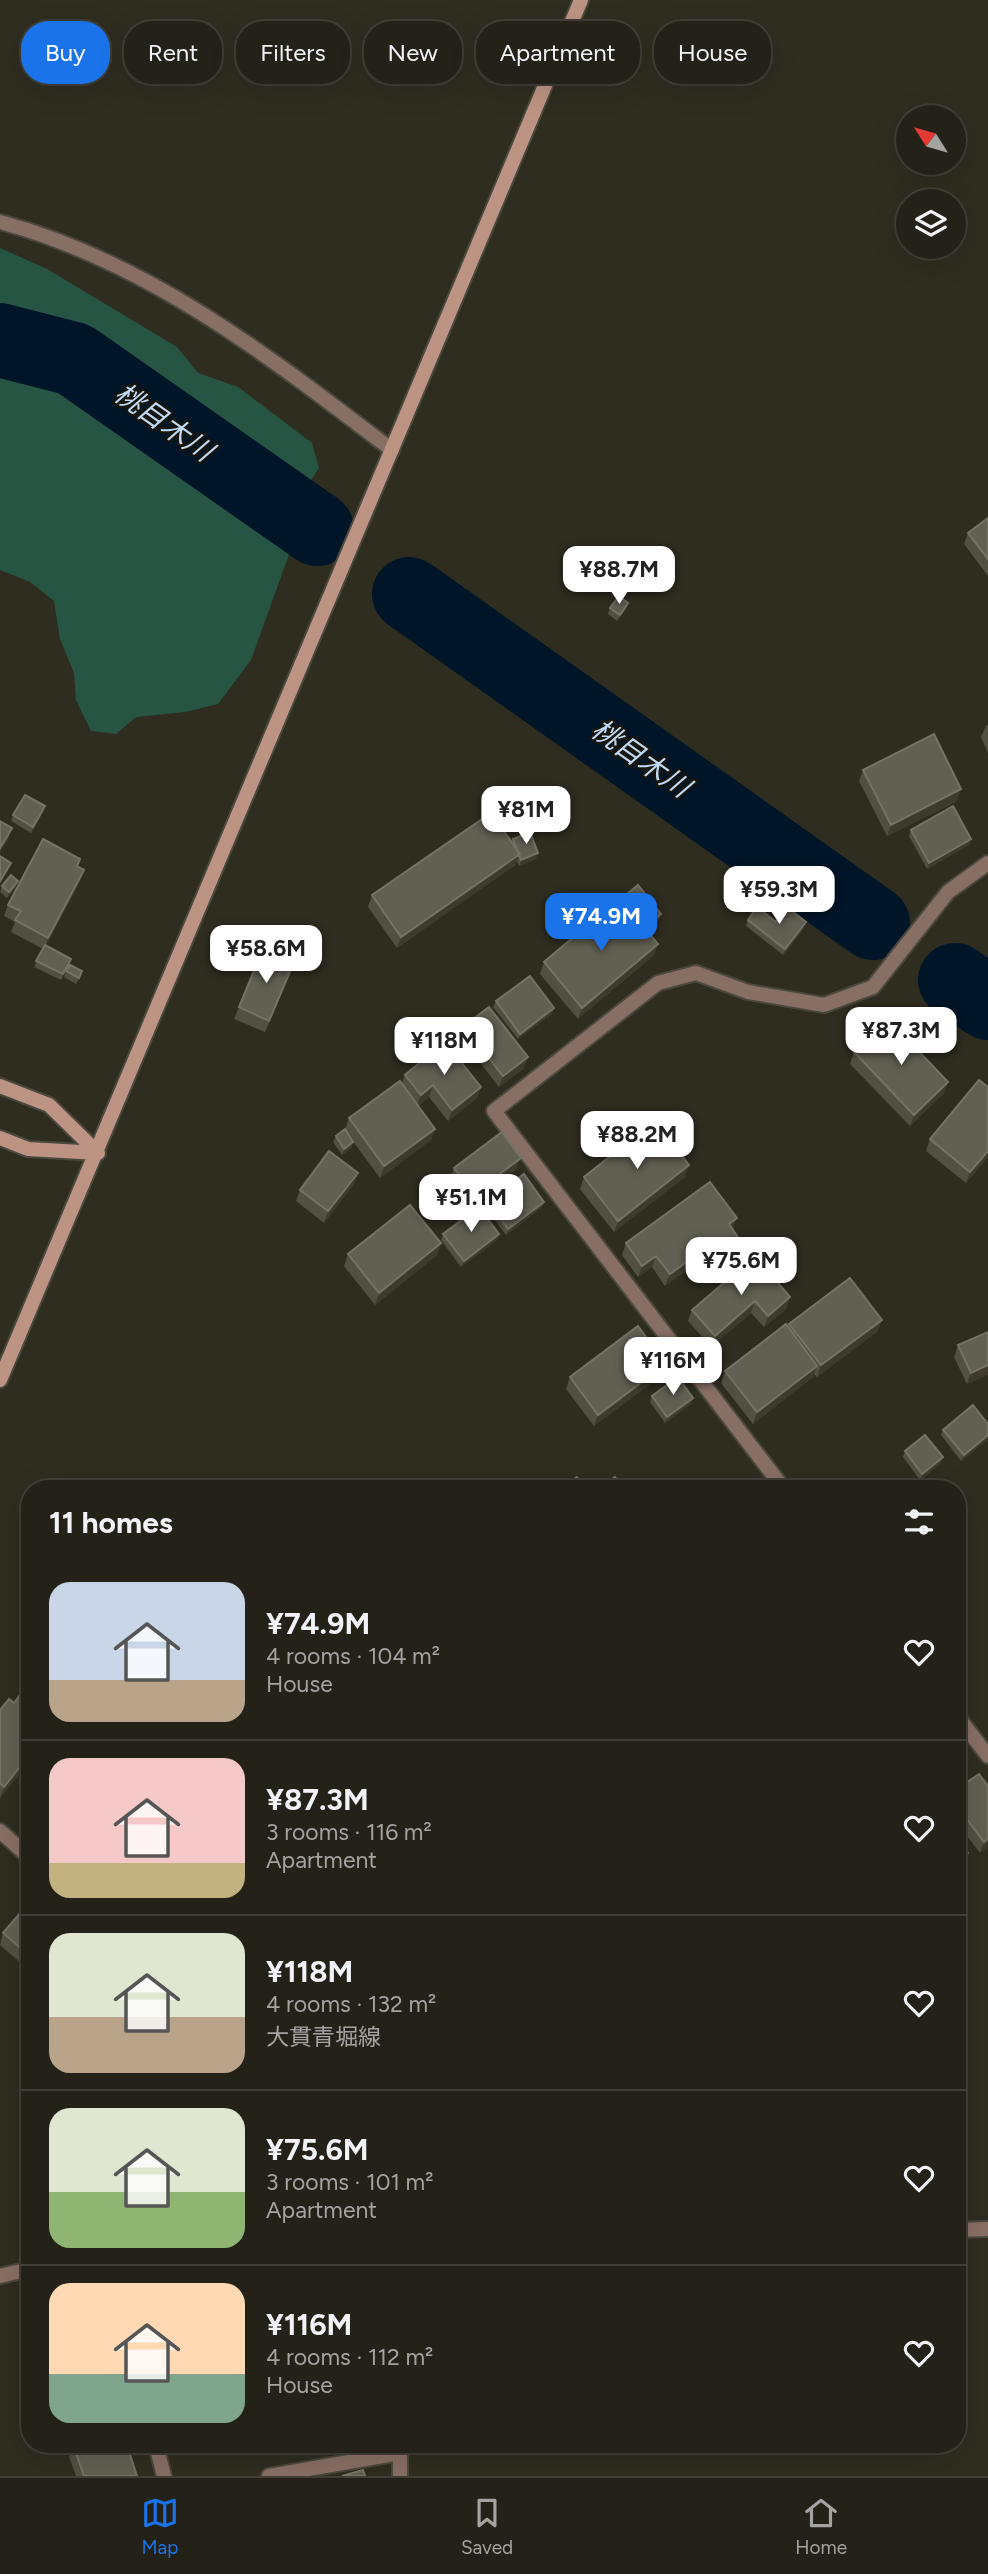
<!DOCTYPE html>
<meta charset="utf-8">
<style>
:root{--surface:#232118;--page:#2f2e25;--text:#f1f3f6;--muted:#a3a3a2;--line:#403e37;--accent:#1a73e8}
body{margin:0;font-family:Figtree,"Noto Sans JP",sans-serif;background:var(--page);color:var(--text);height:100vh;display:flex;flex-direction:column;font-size:26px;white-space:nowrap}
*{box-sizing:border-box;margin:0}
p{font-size:23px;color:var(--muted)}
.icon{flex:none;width:38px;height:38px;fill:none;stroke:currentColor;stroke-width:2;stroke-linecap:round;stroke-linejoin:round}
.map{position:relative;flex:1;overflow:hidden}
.panel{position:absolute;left:21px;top:1480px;width:945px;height:973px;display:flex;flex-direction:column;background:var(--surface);border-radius:28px;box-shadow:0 7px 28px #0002,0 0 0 2px var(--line)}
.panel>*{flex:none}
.top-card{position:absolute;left:21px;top:21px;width:947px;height:63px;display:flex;gap:14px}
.needle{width:46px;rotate:307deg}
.buttons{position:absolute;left:896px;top:105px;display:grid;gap:14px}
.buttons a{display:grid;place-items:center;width:70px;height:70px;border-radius:50%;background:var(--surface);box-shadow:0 7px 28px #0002,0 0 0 2px var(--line);font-size:35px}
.price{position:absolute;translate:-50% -60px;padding:0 16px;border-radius:14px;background:#fff;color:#222;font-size:23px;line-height:46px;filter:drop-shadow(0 2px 4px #0008)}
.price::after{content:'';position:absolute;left:50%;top:42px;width:21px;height:16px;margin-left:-10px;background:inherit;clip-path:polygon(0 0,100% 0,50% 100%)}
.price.current{background:var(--accent);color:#fff}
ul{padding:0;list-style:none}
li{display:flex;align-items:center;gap:21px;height:175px;padding:0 28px}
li+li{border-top:2px solid var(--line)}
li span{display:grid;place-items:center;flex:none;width:196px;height:140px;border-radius:21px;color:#555}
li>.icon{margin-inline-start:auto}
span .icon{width:84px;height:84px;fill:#fffc;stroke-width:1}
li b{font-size:30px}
h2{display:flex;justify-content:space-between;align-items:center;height:84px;padding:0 28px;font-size:30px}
.pill{padding:0 24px;border-radius:28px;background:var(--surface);box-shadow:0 7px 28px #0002,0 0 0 2px var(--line);font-size:24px;line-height:63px}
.pill.current{background:var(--accent);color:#fff}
.tabs{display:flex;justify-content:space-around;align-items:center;height:98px;border-top:2px solid var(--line);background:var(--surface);font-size:19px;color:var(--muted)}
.tabs a{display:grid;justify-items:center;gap:4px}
.tabs .current{color:var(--accent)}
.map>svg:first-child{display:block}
.green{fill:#265643}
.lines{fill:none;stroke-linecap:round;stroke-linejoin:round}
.river{stroke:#011529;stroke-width:74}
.lane-casing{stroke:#4b483d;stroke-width:18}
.street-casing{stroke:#4b483d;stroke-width:18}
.secondary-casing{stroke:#4b483d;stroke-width:18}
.lane{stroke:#886f64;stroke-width:14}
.street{stroke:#886f64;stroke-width:14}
.secondary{stroke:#bd9483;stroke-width:14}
.wall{fill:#525043}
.shaded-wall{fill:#3e3b2e}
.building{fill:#625f53;stroke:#757267;stroke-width:2}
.labels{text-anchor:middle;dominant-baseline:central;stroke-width:5;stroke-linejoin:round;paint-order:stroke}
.water-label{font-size:28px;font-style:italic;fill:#c1daf4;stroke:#16150f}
</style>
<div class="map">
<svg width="988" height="2476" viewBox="0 0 988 2476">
<rect width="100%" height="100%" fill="#2f2c20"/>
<!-- green -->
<path class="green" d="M 0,248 L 47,269 L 177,347 L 198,373 L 238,387 L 312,443 L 319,468 L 309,483 L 305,510 L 251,660 L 218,704 L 185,712 L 136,717 L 116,734 L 91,731 L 76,700 L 74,673 L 60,639 L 54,601 L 30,582 L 0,570 Z"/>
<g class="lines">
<!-- river -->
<path class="river" d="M 0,340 L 74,359 L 317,529
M 409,594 L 873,923
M 955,980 L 988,1003"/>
<defs>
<path id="lane" d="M 0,222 C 149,262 271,358 392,450"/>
<path id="street" d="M 784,1489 L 494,1111 L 658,983 L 696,973 L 748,992 L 824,1005 L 873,987 L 948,892 L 988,863
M 957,1716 L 988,1756
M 0,1831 L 30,1858
M 957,2230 L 988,2229
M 0,2276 L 30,2269
M 156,2445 L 164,2476
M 400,2446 L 400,2476
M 269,2476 L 400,2453"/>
<path id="secondary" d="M 0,1086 L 49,1105 L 98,1153
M 0,1138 L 28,1149 L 98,1153
M 0,1380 L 581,0"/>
</defs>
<!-- lane casing -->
<use href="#lane" class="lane-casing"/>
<!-- street casing -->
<use href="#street" class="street-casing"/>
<!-- secondary casing -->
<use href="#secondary" class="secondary-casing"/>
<!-- lane -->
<use href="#lane" class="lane"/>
<!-- street -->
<use href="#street" class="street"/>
<!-- secondary -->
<use href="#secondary" class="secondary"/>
</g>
<!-- wall -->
<path class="wall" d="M 988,518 L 988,576 L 964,544 L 968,533 Z
M 628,603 L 626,609 L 617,621 L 608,614 L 610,608 Z
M 988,725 L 988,753 L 981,737 L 986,726 Z
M 863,770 L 957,801 L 887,836 L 859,781 Z
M 45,806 L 43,812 L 31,833 L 11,821 L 13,815 Z
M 911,830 L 971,839 L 969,845 L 927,869 L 909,836 Z
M 513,839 L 536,859 L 519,866 L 517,861 L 515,865 L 397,948 L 368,907 L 372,895 L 511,842 Z
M 78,866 L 84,870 L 80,881 L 46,945 L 71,959 L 61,980 L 34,967 L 43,949 L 11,932 L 15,922 L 4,916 L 8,905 Z
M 2,886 L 16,887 L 7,898 L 0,892 Z
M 626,895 L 659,920 L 647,930 L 624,901 Z
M 748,920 L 776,922 L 804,928 L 783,955 L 746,926 Z
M 658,944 L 654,955 L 578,1019 L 540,974 L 544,962 Z
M 66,971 L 80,977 L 76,984 L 64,977 Z
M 290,974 L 265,1032 L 234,1019 L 239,1007 Z
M 496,1001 L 552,1014 L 518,1039 L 493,1007 Z
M 464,1026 L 524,1068 L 499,1087 L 460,1037 Z
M 854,1052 L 948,1082 L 944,1093 L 910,1126 L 850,1064 Z
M 405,1075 L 481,1087 L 477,1098 L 448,1121 L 429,1097 L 418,1106 L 435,1129 L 431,1140 L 380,1178 L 349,1136 L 353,1142 L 351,1148 L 342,1155 L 333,1142 L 336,1136 L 345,1130 L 349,1118 L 402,1083 Z
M 988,1087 L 988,1157 L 966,1183 L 926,1151 L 930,1139 Z
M 521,1158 L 516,1169 L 469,1205 L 450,1179 L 454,1168 Z
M 358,1173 L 354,1184 L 324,1223 L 296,1201 L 300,1190 Z
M 584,1177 L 685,1177 L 614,1232 L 580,1189 Z
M 488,1201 L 542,1207 L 506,1235 L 485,1207 Z
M 732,1230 L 742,1243 L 738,1254 L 713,1272 L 703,1258 L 665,1286 L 652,1267 L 638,1277 L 622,1255 L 626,1243 Z
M 443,1234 L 499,1234 L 497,1240 L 461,1267 L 441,1240 Z
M 441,1243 L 437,1255 L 375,1305 L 344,1266 L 348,1254 Z
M 790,1297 L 786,1309 L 764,1327 L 751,1313 L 711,1347 L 688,1321 L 692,1310 Z
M 789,1324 L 878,1331 L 817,1377 L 814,1374 L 813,1377 L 753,1424 L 721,1383 L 725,1371 L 788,1327 Z
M 988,1332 L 967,1384 L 954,1357 L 958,1345 Z
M 666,1364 L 662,1375 L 594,1426 L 566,1389 L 570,1377 Z
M 652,1396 L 693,1398 L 691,1404 L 665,1423 L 650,1402 Z
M 988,1424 L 988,1439 L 961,1461 L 941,1435 L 943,1430 Z
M 905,1451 L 941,1463 L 920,1480 L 903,1457 Z
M 0,1710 L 30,1761 L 0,1798 Z
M 957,1789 L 988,1847 L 980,1853 L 957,1823 Z
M 30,1908 L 30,1971 L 0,1945 L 3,1933 Z
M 73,2445 L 137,2476 L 76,2476 L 69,2457 Z"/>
<!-- shaded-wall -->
<path class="shaded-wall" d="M 628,603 L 626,609 L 617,621 L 620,615 Z
M 961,789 L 957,801 L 887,836 L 891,825 Z
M 12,828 L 8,840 L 0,853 L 0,848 Z
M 971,839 L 969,845 L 927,869 L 929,863 Z
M 538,853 L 536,859 L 519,866 L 521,860 Z
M 520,854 L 515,865 L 397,948 L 401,937 Z
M 11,863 L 6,874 L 0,885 L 0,881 Z
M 84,870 L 80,881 L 44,950 L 48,938 Z
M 18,881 L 16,887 L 7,898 L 9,892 Z
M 661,914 L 659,920 L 647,930 L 649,924 Z
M 806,922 L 804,928 L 783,955 L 785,949 Z
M 658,944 L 654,955 L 578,1019 L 582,1008 Z
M 554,1008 L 552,1014 L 518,1039 L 520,1034 Z
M 528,1057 L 524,1068 L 499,1087 L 503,1076 Z
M 948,1082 L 944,1093 L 910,1126 L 914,1115 Z
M 433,1085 L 429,1097 L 417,1106 L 421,1095 Z
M 481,1087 L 477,1098 L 448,1121 L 452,1110 Z
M 435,1129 L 431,1140 L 380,1178 L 384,1166 Z
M 353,1142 L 351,1148 L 342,1155 L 344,1149 Z
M 988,1151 L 988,1157 L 966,1183 L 970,1172 Z
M 521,1158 L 516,1169 L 469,1205 L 474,1193 Z
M 689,1165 L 685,1177 L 614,1232 L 618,1221 Z
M 358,1173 L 354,1184 L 324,1223 L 328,1211 Z
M 544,1202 L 542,1207 L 506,1235 L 508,1229 Z
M 737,1218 L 732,1230 L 729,1224 Z
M 499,1234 L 497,1240 L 461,1267 L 464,1261 Z
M 441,1243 L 437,1255 L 375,1305 L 379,1293 Z
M 742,1243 L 738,1254 L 713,1272 L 717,1261 Z
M 707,1247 L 703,1258 L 665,1286 L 670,1274 Z
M 656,1256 L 652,1267 L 638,1277 L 642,1266 Z
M 790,1297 L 786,1309 L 764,1327 L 768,1316 Z
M 755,1301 L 751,1313 L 711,1347 L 715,1336 Z
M 882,1320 L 878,1331 L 817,1377 L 821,1365 Z
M 666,1364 L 662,1375 L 594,1426 L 598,1415 Z
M 988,1365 L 988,1375 L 967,1384 L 971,1373 Z
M 817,1366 L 813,1377 L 753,1424 L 757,1412 Z
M 693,1398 L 691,1404 L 665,1423 L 667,1417 Z
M 988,1435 L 988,1439 L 961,1461 L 964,1455 Z
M 943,1457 L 941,1463 L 920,1480 L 922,1474 Z
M 30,1754 L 30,1761 L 0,1798 L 4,1787 Z
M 988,1839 L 988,1847 L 980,1853 L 984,1842 Z
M 968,1853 L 964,1865 L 957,1870 L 957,1861 Z"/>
<!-- building -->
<path class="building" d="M 988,518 L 988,559 L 968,533 Z
M 619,596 L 628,603 L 620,615 L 610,608 Z
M 934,734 L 961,789 L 891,825 L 863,770 Z
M 25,795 L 45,806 L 33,827 L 13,815 Z
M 953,806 L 971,839 L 929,863 L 911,830 Z
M 491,813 L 520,854 L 401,937 L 372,895 Z
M 0,821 L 12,828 L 0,848 Z
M 530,832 L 538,853 L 521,860 L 513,839 Z
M 43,839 L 80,859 L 77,866 L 84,870 L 48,938 L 15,920 L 21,911 L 8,905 Z
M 0,856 L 11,863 L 0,881 Z
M 11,875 L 18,881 L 9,892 L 2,886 Z
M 638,885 L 661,914 L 649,924 L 626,895 Z
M 620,898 L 658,944 L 582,1008 L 544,962 Z
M 757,907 L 776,922 L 787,907 L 806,922 L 785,949 L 748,920 Z
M 45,945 L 71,959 L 63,974 L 36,961 Z
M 263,949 L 294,962 L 269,1021 L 239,1007 Z
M 70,965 L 82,971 L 79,978 L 66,971 Z
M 530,976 L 554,1008 L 520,1034 L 496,1001 Z
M 489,1007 L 528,1057 L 503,1076 L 464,1026 Z
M 888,1019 L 948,1082 L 914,1115 L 854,1052 Z
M 445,1042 L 481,1087 L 452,1110 L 433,1085 L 421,1095 L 405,1075 Z
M 979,1080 L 988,1087 L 988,1151 L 970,1172 L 930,1139 Z
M 400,1081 L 435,1129 L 384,1166 L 349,1118 Z
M 655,1121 L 689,1165 L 618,1221 L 584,1177 Z
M 345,1129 L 353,1142 L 344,1149 L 336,1136 Z
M 502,1132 L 521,1158 L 474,1193 L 454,1168 Z
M 329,1151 L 358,1173 L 328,1211 L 300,1190 Z
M 524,1174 L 544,1202 L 508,1229 L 488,1201 Z
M 710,1182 L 737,1218 L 729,1224 L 742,1243 L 717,1261 L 707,1247 L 670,1274 L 656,1256 L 642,1266 L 626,1243 Z
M 410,1205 L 441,1243 L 379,1293 L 348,1254 Z
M 479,1207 L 499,1234 L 464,1261 L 443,1234 Z
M 755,1256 L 790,1297 L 768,1316 L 755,1301 L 715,1336 L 692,1310 Z
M 850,1278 L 882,1320 L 821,1365 L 789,1324 Z
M 786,1324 L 817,1366 L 757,1412 L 725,1371 Z
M 638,1326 L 666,1364 L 598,1415 L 570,1377 Z
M 988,1332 L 988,1365 L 971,1373 L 958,1345 Z
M 678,1377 L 693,1398 L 667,1417 L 652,1396 Z
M 973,1405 L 988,1424 L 988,1435 L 964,1455 L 943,1430 Z
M 925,1435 L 943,1457 L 922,1474 L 905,1451 Z
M 577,1477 L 586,1489 L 559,1489 Z
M 615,1477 L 624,1489 L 598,1489 Z
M 26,1687 L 30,1690 L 30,1754 L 4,1787 L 0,1783 L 0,1710 L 9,1699 L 14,1703 Z
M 979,1774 L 988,1786 L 988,1839 L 984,1842 L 957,1806 L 957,1789 Z
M 957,1839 L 968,1853 L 957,1861 Z
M 27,1905 L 30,1908 L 30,1956 L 3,1933 Z
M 73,2445 L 127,2445 L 137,2476 L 84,2476 Z
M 363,2470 L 365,2476 L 342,2476 Z"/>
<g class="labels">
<!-- water labels -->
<g class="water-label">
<text transform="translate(164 422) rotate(35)">桃目木川</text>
<text transform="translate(641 758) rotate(35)">桃目木川</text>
</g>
</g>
</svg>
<div class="buttons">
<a><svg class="needle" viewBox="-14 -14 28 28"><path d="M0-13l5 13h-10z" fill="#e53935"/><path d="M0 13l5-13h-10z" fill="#a3a3a2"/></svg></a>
<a><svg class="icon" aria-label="layers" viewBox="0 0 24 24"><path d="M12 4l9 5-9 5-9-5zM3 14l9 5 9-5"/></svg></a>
</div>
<b class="price" style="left:619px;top:606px">¥88.7M</b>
<b class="price" style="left:526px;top:846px">¥81M</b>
<b class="price" style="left:779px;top:926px">¥59.3M</b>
<b class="price current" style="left:601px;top:953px">¥74.9M</b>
<b class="price" style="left:266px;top:985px">¥58.6M</b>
<b class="price" style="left:901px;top:1067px">¥87.3M</b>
<b class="price" style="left:444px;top:1077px">¥118M</b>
<b class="price" style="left:637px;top:1171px">¥88.2M</b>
<b class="price" style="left:471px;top:1234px">¥51.1M</b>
<b class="price" style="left:741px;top:1297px">¥75.6M</b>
<b class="price" style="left:673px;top:1397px">¥116M</b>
<div class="top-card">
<a class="pill current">Buy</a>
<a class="pill">Rent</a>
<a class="pill">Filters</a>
<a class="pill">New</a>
<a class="pill">Apartment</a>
<a class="pill">House</a>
</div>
<section class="panel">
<h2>11 homes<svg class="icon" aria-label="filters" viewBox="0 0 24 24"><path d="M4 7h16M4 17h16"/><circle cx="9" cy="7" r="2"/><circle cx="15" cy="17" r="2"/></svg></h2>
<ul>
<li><span style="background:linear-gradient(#c9d6e8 70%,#b9a48a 0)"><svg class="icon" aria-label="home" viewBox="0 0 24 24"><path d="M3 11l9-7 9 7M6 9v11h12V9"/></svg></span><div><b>¥74.9M</b><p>4 rooms · 104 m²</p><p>House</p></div><svg class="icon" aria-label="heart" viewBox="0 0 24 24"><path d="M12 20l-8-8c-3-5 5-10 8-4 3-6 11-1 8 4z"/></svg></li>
<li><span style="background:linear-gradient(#f6c9c9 75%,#c2b280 0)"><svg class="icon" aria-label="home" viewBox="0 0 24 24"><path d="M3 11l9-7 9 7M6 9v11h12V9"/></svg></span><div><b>¥87.3M</b><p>3 rooms · 116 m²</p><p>Apartment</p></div><svg class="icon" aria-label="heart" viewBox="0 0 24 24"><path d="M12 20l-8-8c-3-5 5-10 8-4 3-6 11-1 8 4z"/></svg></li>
<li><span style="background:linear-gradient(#dfe7d0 60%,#b9a48a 0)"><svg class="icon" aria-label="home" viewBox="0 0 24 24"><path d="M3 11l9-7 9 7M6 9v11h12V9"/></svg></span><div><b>¥118M</b><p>4 rooms · 132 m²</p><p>大貫青堀線</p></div><svg class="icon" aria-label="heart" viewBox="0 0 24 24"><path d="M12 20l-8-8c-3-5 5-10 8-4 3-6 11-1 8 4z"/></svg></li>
<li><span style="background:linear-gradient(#dfe7d0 60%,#8fb573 0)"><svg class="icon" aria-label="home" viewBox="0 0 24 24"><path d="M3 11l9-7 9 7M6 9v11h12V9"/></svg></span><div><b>¥75.6M</b><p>3 rooms · 101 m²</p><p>Apartment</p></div><svg class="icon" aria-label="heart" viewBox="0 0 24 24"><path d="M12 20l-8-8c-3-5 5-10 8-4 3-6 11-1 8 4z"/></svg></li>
<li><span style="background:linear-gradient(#ffd9b3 65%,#7fa58c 0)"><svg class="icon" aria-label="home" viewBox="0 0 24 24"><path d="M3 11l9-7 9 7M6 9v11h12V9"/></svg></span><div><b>¥116M</b><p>4 rooms · 112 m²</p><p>House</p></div><svg class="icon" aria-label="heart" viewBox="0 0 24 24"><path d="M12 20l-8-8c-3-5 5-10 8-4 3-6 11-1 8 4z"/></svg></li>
</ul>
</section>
</div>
<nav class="tabs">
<a class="current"><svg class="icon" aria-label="map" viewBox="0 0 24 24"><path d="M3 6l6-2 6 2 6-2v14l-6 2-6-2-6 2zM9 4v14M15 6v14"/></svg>Map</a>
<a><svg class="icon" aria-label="saved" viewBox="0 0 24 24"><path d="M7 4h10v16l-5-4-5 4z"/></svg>Saved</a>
<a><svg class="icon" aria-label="home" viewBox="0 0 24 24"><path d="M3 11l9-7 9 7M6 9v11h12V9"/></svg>Home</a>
</nav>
